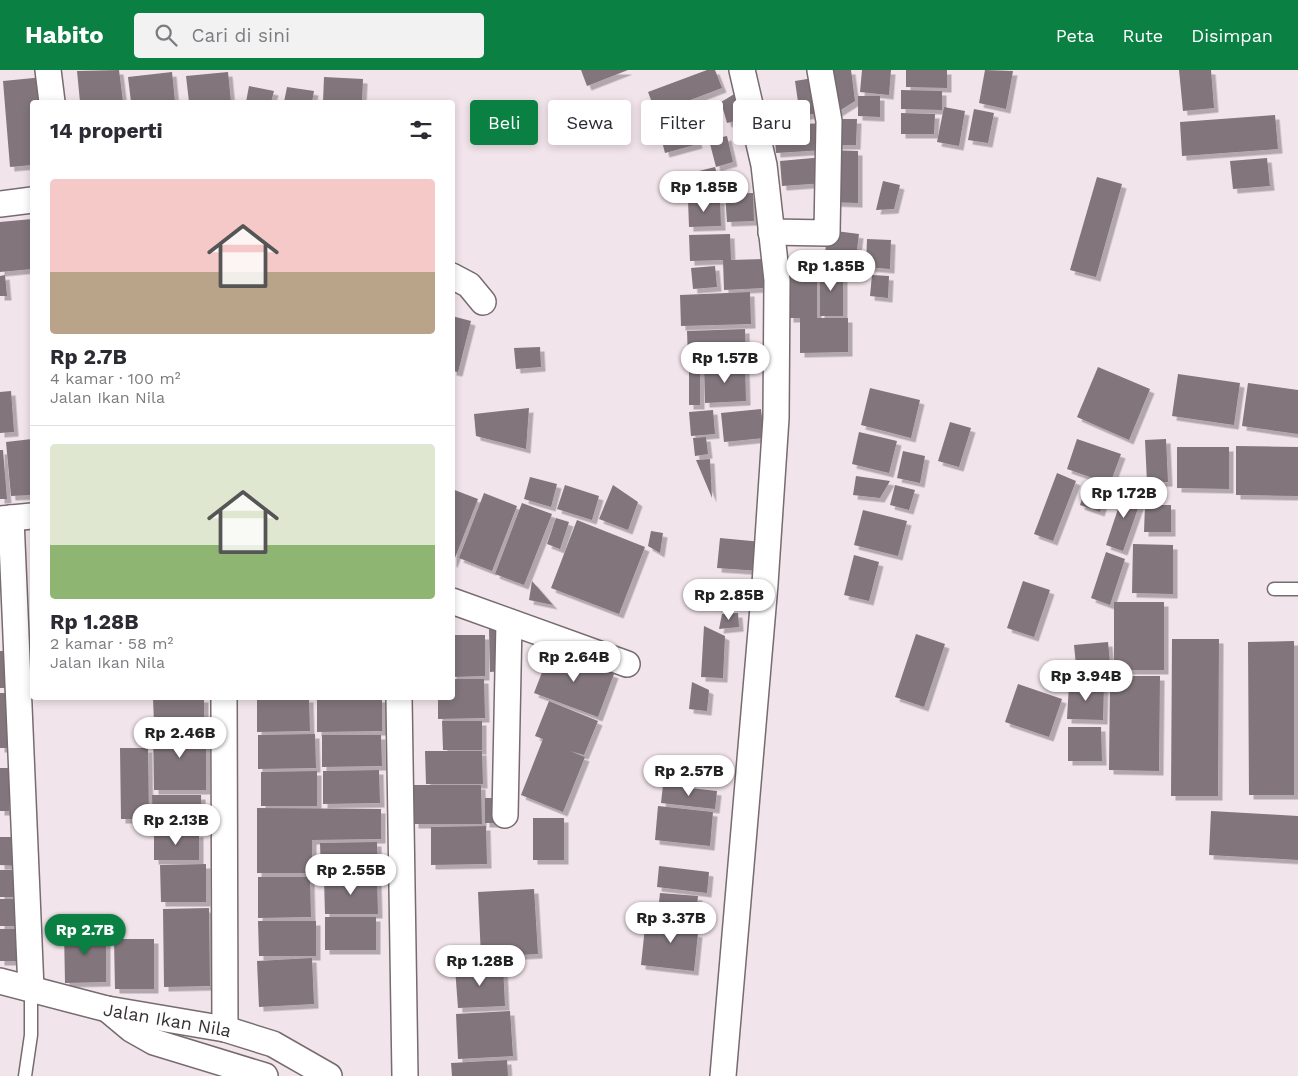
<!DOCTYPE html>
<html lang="id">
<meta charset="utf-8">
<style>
:root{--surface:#fff;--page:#f2f2f3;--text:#2b2b33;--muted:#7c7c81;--line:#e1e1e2;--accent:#0b8043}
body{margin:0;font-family:"Work Sans",sans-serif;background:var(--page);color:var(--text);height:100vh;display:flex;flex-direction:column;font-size:19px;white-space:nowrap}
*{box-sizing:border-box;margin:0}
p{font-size:16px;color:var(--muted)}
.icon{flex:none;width:28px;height:28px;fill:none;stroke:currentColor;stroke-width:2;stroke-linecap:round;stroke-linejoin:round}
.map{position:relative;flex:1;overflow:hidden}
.details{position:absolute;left:30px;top:30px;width:425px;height:600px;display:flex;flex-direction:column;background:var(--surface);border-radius:5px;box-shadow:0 2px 8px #0003}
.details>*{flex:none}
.banner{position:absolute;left:470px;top:30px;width:475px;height:45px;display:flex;gap:10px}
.price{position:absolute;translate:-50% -42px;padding:0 11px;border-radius:18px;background:#fff;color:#222;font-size:16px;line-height:32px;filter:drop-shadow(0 1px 2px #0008)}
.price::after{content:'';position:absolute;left:50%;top:30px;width:15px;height:11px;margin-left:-8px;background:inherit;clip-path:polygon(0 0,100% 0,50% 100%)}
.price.on{background:var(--accent);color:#fff}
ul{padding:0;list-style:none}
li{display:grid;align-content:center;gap:10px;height:265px;padding:0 20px}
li+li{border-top:1px solid var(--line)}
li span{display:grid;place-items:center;height:155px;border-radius:5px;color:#555}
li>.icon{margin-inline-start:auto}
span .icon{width:90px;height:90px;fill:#fffc;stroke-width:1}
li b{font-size:21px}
h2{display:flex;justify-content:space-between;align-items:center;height:60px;padding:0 20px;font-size:21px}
.pill{padding:0 18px;border-radius:5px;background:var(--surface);box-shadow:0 2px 8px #0003;font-size:18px;line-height:45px}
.pill.on{background:var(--accent);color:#fff}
header{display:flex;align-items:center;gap:30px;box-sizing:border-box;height:70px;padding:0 25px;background:var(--accent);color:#fff}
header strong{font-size:24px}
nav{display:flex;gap:28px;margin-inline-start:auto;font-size:18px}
.search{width:350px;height:45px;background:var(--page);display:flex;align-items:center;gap:12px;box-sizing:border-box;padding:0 18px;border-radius:5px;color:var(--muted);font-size:19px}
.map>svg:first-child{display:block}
.building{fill:#82767b;filter:url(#shadow)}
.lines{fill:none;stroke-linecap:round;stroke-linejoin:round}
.lane-casing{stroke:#766b6f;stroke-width:15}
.street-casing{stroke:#766b6f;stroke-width:28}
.lane{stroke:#fff;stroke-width:12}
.street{stroke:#fff;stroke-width:25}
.labels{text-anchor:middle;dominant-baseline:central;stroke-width:5;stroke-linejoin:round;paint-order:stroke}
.street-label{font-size:18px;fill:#363133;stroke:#fff}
</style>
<header>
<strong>Habito</strong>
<div class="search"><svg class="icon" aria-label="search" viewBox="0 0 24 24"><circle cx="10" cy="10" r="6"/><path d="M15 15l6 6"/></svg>Cari di sini</div>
<nav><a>Peta</a><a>Rute</a><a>Disimpan</a></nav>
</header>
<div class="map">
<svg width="1298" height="1006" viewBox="0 0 1298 1006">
<defs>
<filter id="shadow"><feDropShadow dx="4.5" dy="4.5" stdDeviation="0" flood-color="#0004"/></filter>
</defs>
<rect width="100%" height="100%" fill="#f1e4ea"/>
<!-- building -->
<path class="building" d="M 119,0 L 123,32 L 80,32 L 77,1 Z
M 581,0 L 628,0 L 587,16 Z
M 707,0 L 715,0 L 722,18 L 656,43 L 648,22 Z
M 832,0 L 851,0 L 855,31 L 836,43 Z
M 862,0 L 891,0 L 889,25 L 860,22 Z
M 906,0 L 947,0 L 947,18 L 906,17 Z
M 985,0 L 1013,1 L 1006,39 L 979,33 Z
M 1179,0 L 1211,0 L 1214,38 L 1183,41 Z
M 172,2 L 175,32 L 131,32 L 128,7 Z
M 228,2 L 231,32 L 189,32 L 186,6 Z
M 44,7 L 46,32 L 32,32 L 32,95 L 10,97 L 3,11 Z
M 324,7 L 363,9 L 362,32 L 323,32 Z
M 819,7 L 825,42 L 800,46 L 795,11 Z
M 249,16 L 274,21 L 271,32 L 246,32 Z
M 287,17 L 314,21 L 312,32 L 284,32 Z
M 901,20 L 942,21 L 942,40 L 901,39 Z
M 736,23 L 743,49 L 727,53 L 721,32 Z
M 858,26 L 880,26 L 880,47 L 858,46 Z
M 944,37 L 965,41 L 959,76 L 937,72 Z
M 974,39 L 994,43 L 988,73 L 968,70 Z
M 690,43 L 698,74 L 665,83 L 657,52 Z
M 901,43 L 935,44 L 934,64 L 901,64 Z
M 1275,45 L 1278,79 L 1182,86 L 1180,52 Z
M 833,49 L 857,49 L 856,75 L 833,75 Z
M 822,53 L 824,80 L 776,83 L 774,56 Z
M 727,66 L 733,92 L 716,97 L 709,70 Z
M 830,80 L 858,81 L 858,133 L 829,132 Z
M 824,87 L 825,113 L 782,116 L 780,91 Z
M 1267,88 L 1270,116 L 1233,119 L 1230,91 Z
M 715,97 L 721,118 L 688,126 L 683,105 Z
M 1097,107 L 1122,114 L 1096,207 L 1070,200 Z
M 883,111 L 900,115 L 894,139 L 876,140 Z
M 753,123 L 754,151 L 727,152 L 725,124 Z
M 720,129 L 721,156 L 689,157 L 688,130 Z
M 32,149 L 32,199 L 0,202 L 0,152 Z
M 828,160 L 859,164 L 855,195 L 824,191 Z
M 730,164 L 731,190 L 765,189 L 766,218 L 724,220 L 723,190 L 690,191 L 689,165 Z
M 867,169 L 891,170 L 890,199 L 866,197 Z
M 715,196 L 717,217 L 693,219 L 691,198 Z
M 789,199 L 817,199 L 817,248 L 789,248 Z
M 820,199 L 843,199 L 843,246 L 820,246 Z
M 5,205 L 7,226 L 0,226 L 0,206 Z
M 872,205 L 889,206 L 888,228 L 870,226 Z
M 750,222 L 751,254 L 681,256 L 680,225 Z
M 452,246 L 471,251 L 458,302 L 452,301 Z
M 800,248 L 848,248 L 848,282 L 800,283 Z
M 745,259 L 746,289 L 688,291 L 687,261 Z
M 540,277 L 541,297 L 516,299 L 514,278 Z
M 745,294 L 746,331 L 705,333 L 704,296 Z
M 1098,297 L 1150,319 L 1129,370 L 1077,347 Z
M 689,299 L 700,299 L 700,335 L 689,335 Z
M 1178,304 L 1240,313 L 1234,355 L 1172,346 Z
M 1248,313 L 1298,320 L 1298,364 L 1242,356 Z
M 870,318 L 920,330 L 911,368 L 861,355 Z
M 11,321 L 14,362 L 0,363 L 0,322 Z
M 529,338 L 526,379 L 476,366 L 474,344 Z
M 761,339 L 764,368 L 724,372 L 721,343 Z
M 713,340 L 715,364 L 691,366 L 689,342 Z
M 950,352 L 971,358 L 959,397 L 938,391 Z
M 859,362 L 897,371 L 889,403 L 852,394 Z
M 706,367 L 708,384 L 695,386 L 693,368 Z
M 32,369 L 32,425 L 11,426 L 6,372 Z
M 1077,369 L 1121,384 L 1110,414 L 1067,399 Z
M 1166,369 L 1168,412 L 1147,413 L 1145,370 Z
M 1236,376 L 1298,377 L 1298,426 L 1236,425 Z
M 1177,377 L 1229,377 L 1229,419 L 1177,418 Z
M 0,380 L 3,380 L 7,429 L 0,429 Z
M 903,381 L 925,386 L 920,413 L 897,408 Z
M 710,389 L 712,428 L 696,390 Z
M 1057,403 L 1076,411 L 1053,471 L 1034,464 Z
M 856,406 L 890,411 L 880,428 L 853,425 Z
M 530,407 L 557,414 L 551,437 L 524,429 Z
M 1088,411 L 1108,418 L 1100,442 L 1080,435 Z
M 565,415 L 599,426 L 592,450 L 557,439 Z
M 613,415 L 638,432 L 628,460 L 599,449 Z
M 895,415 L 915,420 L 909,440 L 890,435 Z
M 1125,418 L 1143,424 L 1123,481 L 1106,475 Z
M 452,419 L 478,429 L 453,493 L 452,493 Z
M 484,423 L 517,436 L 492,501 L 459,488 Z
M 522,433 L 552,444 L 524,515 L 495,504 Z
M 1145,435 L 1171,435 L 1171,462 L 1144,462 Z
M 863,440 L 907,451 L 898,486 L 854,475 Z
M 556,448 L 569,452 L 560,479 L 547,474 Z
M 577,450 L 645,477 L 619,544 L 551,518 Z
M 651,461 L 663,463 L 660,483 L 648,476 Z
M 720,468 L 762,472 L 760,501 L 717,498 Z
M 1133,474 L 1173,475 L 1173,524 L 1132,523 Z
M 1106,482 L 1125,489 L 1110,535 L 1091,528 Z
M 854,485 L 879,492 L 869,531 L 844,525 Z
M 532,511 L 553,535 L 529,530 Z
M 1023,511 L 1050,520 L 1034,567 L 1007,558 Z
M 1114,532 L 1164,532 L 1164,600 L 1114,600 Z
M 738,543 L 739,557 L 719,559 L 722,544 Z
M 502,554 L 504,601 L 490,602 L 489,559 Z
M 704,556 L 725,566 L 723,608 L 701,607 Z
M 916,564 L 945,574 L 924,637 L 895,627 Z
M 452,565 L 485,565 L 485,606 L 452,607 Z
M 1172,569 L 1219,569 L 1218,726 L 1171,726 Z
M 1294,571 L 1294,725 L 1249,725 L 1248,572 Z
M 1108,572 L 1111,603 L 1077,606 L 1074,575 Z
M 551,579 L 614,604 L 598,647 L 534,623 Z
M 0,581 L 5,581 L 6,618 L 0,618 Z
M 1110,606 L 1160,606 L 1159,701 L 1109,700 Z
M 452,609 L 484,609 L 485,648 L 438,649 L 438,628 L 452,628 Z
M 692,612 L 709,620 L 707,641 L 689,639 Z
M 1018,614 L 1062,629 L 1049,667 L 1005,652 Z
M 1069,614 L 1104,615 L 1103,650 L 1067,649 Z
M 0,623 L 12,623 L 12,678 L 0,678 Z
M 153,628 L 204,628 L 204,653 L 154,653 Z
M 257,628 L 309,628 L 310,661 L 257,662 Z
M 317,628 L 382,628 L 382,661 L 317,662 Z
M 549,631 L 598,651 L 584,685 L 570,681 L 585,687 L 563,742 L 521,725 L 543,669 L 535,666 Z
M 442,651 L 482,651 L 482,680 L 443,680 Z
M 206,657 L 206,720 L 154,720 L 153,658 Z
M 1068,657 L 1101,657 L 1102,691 L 1068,691 Z
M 315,664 L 316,698 L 258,699 L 258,665 Z
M 322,665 L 381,665 L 382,696 L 322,697 Z
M 120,678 L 148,678 L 149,749 L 121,749 Z
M 425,681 L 482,681 L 483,714 L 426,714 Z
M 0,698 L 9,698 L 9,741 L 0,741 Z
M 379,700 L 380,733 L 323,734 L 323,701 Z
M 317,701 L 317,736 L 261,736 L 261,702 Z
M 414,715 L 481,715 L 482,754 L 414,754 Z
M 663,715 L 717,721 L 715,739 L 661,733 Z
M 152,725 L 201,725 L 202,759 L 153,760 Z
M 485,728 L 500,728 L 500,753 L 485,753 Z
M 658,736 L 713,742 L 710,776 L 655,770 Z
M 257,738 L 381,739 L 381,769 L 312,770 L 312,803 L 257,803 Z
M 1211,741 L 1298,746 L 1298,790 L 1209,785 Z
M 533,748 L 564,748 L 564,790 L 533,790 Z
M 486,756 L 487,794 L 431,795 L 431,757 Z
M 154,763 L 199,763 L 199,790 L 154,790 Z
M 0,767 L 18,767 L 18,796 L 0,795 Z
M 377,772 L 378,805 L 321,806 L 320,773 Z
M 206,794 L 206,832 L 161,832 L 160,795 Z
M 659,796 L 709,802 L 707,823 L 657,817 Z
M 0,800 L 21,800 L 21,827 L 0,827 Z
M 258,807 L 310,807 L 311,847 L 258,848 Z
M 377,808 L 378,844 L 325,844 L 324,809 Z
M 534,819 L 538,884 L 481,887 L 478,822 Z
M 660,823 L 698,826 L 696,845 L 658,842 Z
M 0,829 L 20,829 L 20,856 L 0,856 Z
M 209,838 L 210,916 L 164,917 L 163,839 Z
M 660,844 L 693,847 L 691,862 L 698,863 L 694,901 L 641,895 L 645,857 L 659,859 Z
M 325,847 L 376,847 L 376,880 L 325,880 Z
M 258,851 L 316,851 L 316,886 L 259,886 Z
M 0,859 L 18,859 L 17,891 L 0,891 Z
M 106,860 L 106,912 L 65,913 L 64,861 Z
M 114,869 L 154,869 L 154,919 L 115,919 Z
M 312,888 L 314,934 L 259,937 L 257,891 Z
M 503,895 L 505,936 L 458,938 L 455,898 Z
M 510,941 L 513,986 L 458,989 L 456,944 Z
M 507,990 L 508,1006 L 452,1006 L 451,993 Z"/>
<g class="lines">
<defs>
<path id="lane" d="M 1274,519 L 1298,519
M 25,1006 L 31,965 L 31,919"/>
<g id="street">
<path d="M 48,0 L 52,32"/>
<path d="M 0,134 L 32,130"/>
<path d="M 771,162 L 827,163 L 829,51 L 820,0"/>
<path d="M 452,206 L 469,215 L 483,232"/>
<path d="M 11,448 L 31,919"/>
<path d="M 0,449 L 32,446"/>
<path d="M 452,531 L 627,594"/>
<path d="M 224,628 L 225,959"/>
<path d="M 399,628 L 405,1006"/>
<path d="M 505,745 L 509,552"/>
<path id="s1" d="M 0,911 L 107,939 L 225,959 L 273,974 L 329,1006"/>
<path d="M 107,939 L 131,959 L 154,972 L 265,1006"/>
<path d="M 723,1006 L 765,514 L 776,348 L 777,210 L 764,95 L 742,0"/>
</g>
</defs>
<!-- lane casing -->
<use href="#lane" class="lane-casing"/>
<!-- street casing -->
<use href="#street" class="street-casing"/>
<!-- lane -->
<use href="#lane" class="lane"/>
<!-- street -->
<use href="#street" class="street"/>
</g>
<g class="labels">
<!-- street labels -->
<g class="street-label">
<text stroke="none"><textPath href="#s1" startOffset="172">Jalan Ikan Nila</textPath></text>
</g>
</g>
</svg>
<b class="price" style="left:704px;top:143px">Rp 1.85B</b>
<b class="price" style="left:831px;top:222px">Rp 1.85B</b>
<b class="price" style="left:725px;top:314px">Rp 1.57B</b>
<b class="price" style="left:1124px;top:449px">Rp 1.72B</b>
<b class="price" style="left:729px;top:551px">Rp 2.85B</b>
<b class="price" style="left:574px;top:613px">Rp 2.64B</b>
<b class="price" style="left:1086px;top:632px">Rp 3.94B</b>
<b class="price" style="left:180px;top:689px">Rp 2.46B</b>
<b class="price" style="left:689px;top:727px">Rp 2.57B</b>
<b class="price" style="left:176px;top:776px">Rp 2.13B</b>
<b class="price" style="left:351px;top:826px">Rp 2.55B</b>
<b class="price" style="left:671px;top:874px">Rp 3.37B</b>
<b class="price on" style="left:85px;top:886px">Rp 2.7B</b>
<b class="price" style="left:480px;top:917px">Rp 1.28B</b>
<div class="banner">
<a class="pill on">Beli</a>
<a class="pill">Sewa</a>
<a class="pill">Filter</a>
<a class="pill">Baru</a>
</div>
<section class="details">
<h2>14 properti<svg class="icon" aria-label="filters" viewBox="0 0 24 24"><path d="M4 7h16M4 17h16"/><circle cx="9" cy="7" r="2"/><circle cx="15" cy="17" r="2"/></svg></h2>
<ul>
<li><span style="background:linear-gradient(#f6c9c9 60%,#b9a48a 0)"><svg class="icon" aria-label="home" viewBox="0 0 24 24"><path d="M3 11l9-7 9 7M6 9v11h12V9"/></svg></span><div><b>Rp 2.7B</b><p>4 kamar · 100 m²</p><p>Jalan Ikan Nila</p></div></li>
<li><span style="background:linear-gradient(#dfe7d0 65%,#8fb573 0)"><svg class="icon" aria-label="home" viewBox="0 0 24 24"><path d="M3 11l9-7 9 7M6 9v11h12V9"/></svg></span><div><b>Rp 1.28B</b><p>2 kamar · 58 m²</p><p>Jalan Ikan Nila</p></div></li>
</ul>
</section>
</div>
